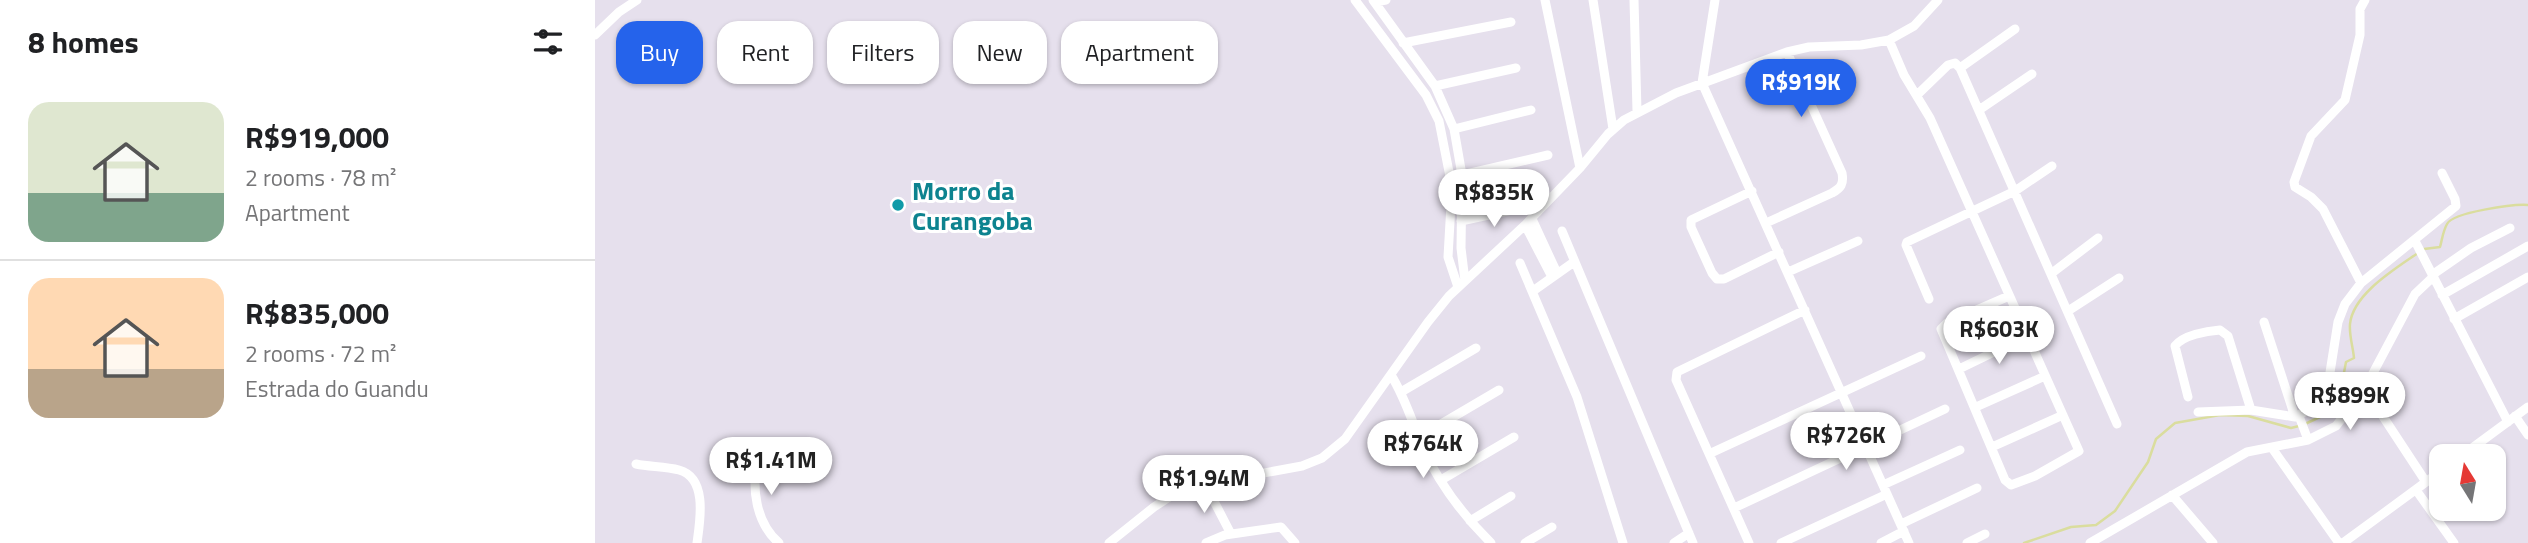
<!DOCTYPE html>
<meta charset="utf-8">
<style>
:root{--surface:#fff;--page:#f2f2f2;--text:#202124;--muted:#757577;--line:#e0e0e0;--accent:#2563eb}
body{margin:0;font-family:"Titillium Web",sans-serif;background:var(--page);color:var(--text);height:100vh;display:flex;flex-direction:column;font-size:26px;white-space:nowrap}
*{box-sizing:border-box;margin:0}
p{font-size:23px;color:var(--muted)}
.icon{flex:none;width:38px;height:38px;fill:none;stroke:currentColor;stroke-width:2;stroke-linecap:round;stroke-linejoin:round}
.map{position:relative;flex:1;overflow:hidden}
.side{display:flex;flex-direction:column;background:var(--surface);width:595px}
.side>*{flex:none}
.top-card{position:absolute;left:21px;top:21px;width:665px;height:63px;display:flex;gap:14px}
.needle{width:46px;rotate:349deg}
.buttons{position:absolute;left:1834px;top:444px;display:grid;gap:14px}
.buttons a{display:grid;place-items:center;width:77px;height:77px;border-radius:14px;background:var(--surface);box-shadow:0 2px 5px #0004;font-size:35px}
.price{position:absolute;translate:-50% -60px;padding:0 16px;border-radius:24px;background:#fff;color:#222;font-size:23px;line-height:46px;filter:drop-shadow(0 2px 4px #0008)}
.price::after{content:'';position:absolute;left:50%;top:42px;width:21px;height:16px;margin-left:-10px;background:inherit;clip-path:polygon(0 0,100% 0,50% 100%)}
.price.on{background:var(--accent);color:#fff}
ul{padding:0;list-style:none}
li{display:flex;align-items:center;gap:21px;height:175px;padding:0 28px}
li+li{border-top:2px solid var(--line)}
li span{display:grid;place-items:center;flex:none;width:196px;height:140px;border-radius:21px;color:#555}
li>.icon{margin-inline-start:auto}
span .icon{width:84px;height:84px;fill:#fffc;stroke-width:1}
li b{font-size:30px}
h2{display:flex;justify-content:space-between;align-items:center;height:84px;padding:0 28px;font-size:30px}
.chip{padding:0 24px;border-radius:21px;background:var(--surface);box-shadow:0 2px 5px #0004;font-size:24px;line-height:63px}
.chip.on{background:var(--accent);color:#fff}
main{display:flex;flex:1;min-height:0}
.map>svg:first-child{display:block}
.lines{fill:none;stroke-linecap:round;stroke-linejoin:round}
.stream{stroke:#dadd9e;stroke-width:2.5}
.minor{stroke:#fff;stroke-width:9}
.culture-dot{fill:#0f9aa8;stroke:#fff;stroke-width:2.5}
.labels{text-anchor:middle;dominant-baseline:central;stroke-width:6;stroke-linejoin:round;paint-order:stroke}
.culture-label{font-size:26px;font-weight:bold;fill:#0d838f;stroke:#fff;text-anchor:start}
</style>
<main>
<section class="side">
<h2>8 homes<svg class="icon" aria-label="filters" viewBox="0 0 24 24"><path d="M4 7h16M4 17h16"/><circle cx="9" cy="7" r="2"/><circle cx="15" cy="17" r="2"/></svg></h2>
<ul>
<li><span style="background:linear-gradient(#dfe7d0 65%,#7fa58c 0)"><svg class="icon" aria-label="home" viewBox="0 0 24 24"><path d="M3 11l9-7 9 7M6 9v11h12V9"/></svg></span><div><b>R$919,000</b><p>2 rooms · 78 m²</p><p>Apartment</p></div></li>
<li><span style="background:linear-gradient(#ffd9b3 65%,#b9a48a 0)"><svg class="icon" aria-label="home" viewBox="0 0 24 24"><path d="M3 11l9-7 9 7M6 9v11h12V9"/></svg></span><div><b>R$835,000</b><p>2 rooms · 72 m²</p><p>Estrada do Guandu</p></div></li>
</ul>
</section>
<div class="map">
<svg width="1933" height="543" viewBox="0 0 1933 543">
<rect width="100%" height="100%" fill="#e6e0ed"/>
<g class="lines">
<!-- stream -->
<path class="stream" d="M 1829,249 L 1845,247 C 1847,240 1848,231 1852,224 C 1858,212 1919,204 1933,205
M 1710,424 L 1742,409 L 1751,362 L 1759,358 C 1758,347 1754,335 1755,324 C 1758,294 1800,269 1823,253
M 1429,543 L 1476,527 L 1501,525 L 1520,511 L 1553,462 L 1561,439 L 1580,423 L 1625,415 L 1653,416 L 1696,428 L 1704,426"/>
<!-- minor -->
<path class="minor" d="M 760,0 L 831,95 L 844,121 L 857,187 L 853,257 L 863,287
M 778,0 L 840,86 L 859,129 L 867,175 L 866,248 L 870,281
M 950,0 L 985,168
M 998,0 L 1018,129
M 1039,0 L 1042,111
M 1120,0 L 1107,83 L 1314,543
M 780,2 L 791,0
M 0,35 L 24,12 L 42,0
M 1294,40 L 1309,75 L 1335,118 L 1484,451 L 1440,476 L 1416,485 L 1410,480 L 1346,329 L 1352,323 L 1414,296
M 808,43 L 916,22
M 1365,68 L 1420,29
M 840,86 L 921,68
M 1322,95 L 1353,65 L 1360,63 L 1365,68 L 1522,424
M 1384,110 L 1437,74
M 859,129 L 936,110
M 867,175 L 953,155
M 1157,191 L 1096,220 L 1096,227 L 1117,273 L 1122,279 L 1129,279 L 1184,252
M 937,219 L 962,273
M 866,221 L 926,208
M 1171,223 L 1237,193 C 1246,188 1249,184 1247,173 L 1192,52
M 930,225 L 957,277
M 967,231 L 1098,543
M 1820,241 L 1913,422
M 925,263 L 982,397 L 1028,543
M 1193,272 L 1263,241
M 1457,273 L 1503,238
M 1837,275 L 1876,248 L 1915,228
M 1766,283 L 1728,209 L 1716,197 L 1700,187 L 1699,182 L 1716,136 L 1750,100 L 1765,35 L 1765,9 L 1770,0
M 938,291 L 979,262
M 1847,295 L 1933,246
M 1334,299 L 1311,245 L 1312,242 L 1420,191 L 1457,166
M 1473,311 L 1524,278
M 1859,319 L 1933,277
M 1669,322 L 1700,417
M 1364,369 L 1432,336
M 796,375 C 811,399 818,425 829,450 C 845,485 869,516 896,543
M 806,392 L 881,348
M 1593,397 L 1580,346 C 1588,335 1612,331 1625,330 L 1633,336 L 1656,410
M 1381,407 L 1450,376
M 1603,412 L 1656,410 L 1700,417 L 1719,407 L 1733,385 L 1743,322 L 1750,304 L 1766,283 L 1861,206 L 1860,199 L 1847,173
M 1787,415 L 1831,482
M 1704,416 L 1713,440
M 1920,416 L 1933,435
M 824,437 L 904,390
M 1397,447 L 1468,415
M 1677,448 L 1744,543
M 1116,453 L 1326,356
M 1865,457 L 1933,407
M 162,458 C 157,488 160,522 184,543
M 41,464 C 55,467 70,466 84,470 C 113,478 105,521 102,543
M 846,480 L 919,437
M 609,482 L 636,534
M 1288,485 L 1365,450
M 1821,490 L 1859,543
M 1577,495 L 1618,543
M 1139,508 L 1350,409
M 875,521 L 916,496
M 1306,524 L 1382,488
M 514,543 L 559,507 L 588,488 L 707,466 L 727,458 L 750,439 L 833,322 L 854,296 L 930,225 L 985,168 L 1013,134 L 1029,120 L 1081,93 L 1192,52 L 1214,47 L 1266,45 L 1294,40 L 1319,26 L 1343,0
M 611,543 L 630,535 L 686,527 L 700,543
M 930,543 L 957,527
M 1079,543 L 1094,533
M 1154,543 L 1081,380 L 1082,372 L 1210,310
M 1186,543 L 1292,494
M 1286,543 L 1309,531
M 1372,543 L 1390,534
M 1495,543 L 1652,452 L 1713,440 L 1741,426 L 1769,390 L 1820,294 L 1838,277
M 1748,543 L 1846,471"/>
</g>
<!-- markers -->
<circle class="culture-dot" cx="303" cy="205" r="7"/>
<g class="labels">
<!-- culture labels -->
<g class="culture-label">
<text x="317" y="190">Morro da<tspan x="317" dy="30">Curangoba</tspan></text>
</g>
</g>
</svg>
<div class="buttons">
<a><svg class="needle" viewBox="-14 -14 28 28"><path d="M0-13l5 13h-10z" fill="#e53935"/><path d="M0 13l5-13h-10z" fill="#757577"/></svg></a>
</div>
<b class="price on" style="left:1206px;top:119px">R$919K</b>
<b class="price" style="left:899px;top:229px">R$835K</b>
<b class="price" style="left:1404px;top:366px">R$603K</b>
<b class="price" style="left:1755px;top:432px">R$899K</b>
<b class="price" style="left:1251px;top:472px">R$726K</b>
<b class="price" style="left:828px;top:480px">R$764K</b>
<b class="price" style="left:176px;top:497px">R$1.41M</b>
<b class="price" style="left:609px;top:515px">R$1.94M</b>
<div class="top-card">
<a class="chip on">Buy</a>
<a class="chip">Rent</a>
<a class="chip">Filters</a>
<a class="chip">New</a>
<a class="chip">Apartment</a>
</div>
</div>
</main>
